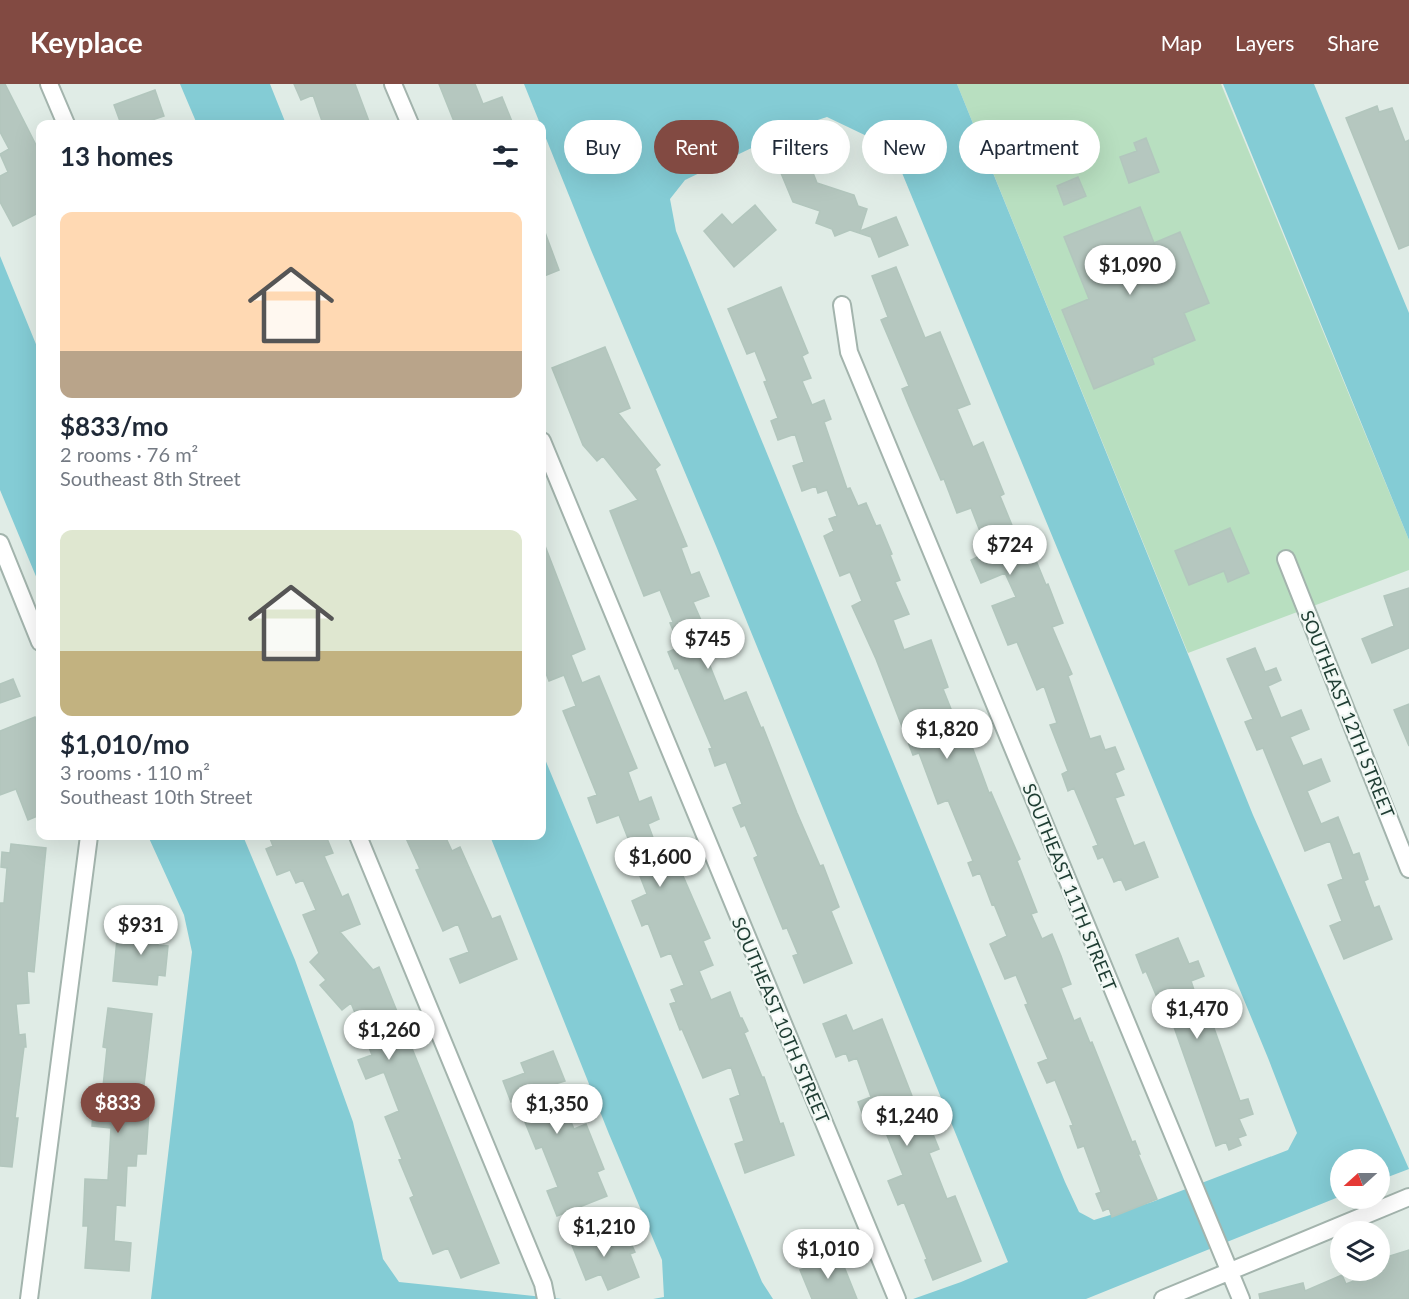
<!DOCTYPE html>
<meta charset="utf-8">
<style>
:root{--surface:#fff;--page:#f6f6f7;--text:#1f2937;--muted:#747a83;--accent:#824a42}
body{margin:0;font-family:Lato,sans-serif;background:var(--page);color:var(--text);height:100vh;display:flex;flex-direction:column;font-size:22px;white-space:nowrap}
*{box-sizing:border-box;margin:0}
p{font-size:20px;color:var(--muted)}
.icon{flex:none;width:33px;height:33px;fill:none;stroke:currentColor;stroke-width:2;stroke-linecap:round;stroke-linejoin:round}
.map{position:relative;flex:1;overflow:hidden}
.side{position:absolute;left:36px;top:36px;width:510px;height:720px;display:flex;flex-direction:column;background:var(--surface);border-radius:12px;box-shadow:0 6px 24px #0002}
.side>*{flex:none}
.top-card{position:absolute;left:564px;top:36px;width:570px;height:54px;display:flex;gap:12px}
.needle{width:39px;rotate:249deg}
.buttons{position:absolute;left:1330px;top:1065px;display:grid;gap:12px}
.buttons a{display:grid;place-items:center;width:60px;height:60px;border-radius:50%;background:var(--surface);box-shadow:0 6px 24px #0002;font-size:30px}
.price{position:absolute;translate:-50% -51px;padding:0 14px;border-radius:21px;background:#fff;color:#222;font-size:20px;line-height:39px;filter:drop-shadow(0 2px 3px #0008)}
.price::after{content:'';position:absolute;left:50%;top:36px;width:18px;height:14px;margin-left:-9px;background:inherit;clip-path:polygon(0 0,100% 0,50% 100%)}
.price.selected{background:var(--accent);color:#fff}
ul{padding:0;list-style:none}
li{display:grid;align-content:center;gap:12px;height:318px;padding:0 24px}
li span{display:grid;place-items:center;height:186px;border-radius:12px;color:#555}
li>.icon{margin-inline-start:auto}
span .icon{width:108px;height:108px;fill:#fffc;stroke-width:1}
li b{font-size:26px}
h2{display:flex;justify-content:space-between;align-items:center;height:72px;padding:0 24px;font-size:26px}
.pill{padding:0 21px;border-radius:27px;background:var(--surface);box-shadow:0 6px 24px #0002;font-size:21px;line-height:54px}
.pill.selected{background:var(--accent);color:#fff}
header{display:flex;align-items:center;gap:36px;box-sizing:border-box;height:84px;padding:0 30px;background:var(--accent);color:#fff}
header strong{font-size:28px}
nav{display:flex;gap:33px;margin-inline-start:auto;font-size:21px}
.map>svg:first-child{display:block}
.green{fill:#b8dfc0}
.water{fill:#84ccd5;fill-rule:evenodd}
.building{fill:#b5c7bf;stroke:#b2c6bd;stroke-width:1.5}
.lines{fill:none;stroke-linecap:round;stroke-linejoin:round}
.street-casing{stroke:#a3b4ad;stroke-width:20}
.street{stroke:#fff;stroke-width:16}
.labels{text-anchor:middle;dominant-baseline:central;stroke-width:4.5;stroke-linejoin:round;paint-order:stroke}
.street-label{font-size:18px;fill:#203e34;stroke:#f1f8f4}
</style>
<header>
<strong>Keyplace</strong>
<nav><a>Map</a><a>Layers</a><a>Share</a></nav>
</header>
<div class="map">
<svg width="1409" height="1215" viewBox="0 0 1409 1215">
<rect width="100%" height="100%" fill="#e0ece6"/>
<!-- green -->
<path class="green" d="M 957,0 L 1221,0 L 1409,456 L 1409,486 L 1188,569 Z"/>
<!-- water -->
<path class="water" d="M 180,0 L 270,0 L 286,40 L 197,40 Z
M 524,0 L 957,0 L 1253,731 L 1409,1085 L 1380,1096 L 1380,1076 L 1341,1076 L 1341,1112 L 1086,1215 L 913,1215 L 961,1198 L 1008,1178 L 716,462 L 591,166 ZM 827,33 L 873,55 L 900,84 L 1268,974 L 1297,1049 L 1288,1066 L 1152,1118 L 1094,1136 L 1079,1128 L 1065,1098 L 676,147 L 670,115 L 685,96 L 793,44 Z
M 1223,0 L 1314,0 L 1409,229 L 1409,456 Z
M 0,172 L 40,270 L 40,502 L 0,406 Z
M 542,668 L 762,1198 L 773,1215 L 653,1215 L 664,1213 L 662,1176 L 609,1050 L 490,752 L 542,752 Z
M 148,752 L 243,752 L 295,876 L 353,1038 L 383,1175 L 399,1198 L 562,1215 L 151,1215 L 192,868 L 184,831 Z"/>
<!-- building -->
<path class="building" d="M 0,0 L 5,0 L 40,69 L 40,128 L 13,142 L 0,118 L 0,92 L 8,88 L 0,70 L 9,65 L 0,48 Z
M 294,0 L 355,0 L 370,40 L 323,40 L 313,11 L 301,16 Z
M 439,0 L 475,0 L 483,20 L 502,13 L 513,40 L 455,40 Z
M 155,6 L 164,32 L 140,40 L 121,40 L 114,21 Z
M 1377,22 L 1379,28 L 1392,24 L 1405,58 L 1409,56 L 1409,161 L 1399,165 L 1346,34 Z
M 1146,54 L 1159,88 L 1129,99 L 1120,73 L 1137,67 L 1134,59 Z
M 806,71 L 817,99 L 854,111 L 858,122 L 867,125 L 860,147 L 896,133 L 908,161 L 879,173 L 871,153 L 850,146 L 835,152 L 832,145 L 816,139 L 820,127 L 793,118 L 778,82 Z
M 1078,93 L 1086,112 L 1064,121 L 1057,102 Z
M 755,121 L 776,146 L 734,183 L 704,147 L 722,130 L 732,141 Z
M 1140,123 L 1154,159 L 1180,148 L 1209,219 L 1184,229 L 1195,256 L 1152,274 L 1154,280 L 1094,305 L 1062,226 L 1089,215 L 1064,153 Z
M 542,143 L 543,143 L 559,186 L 542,193 Z
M 896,183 L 925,254 L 940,248 L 970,320 L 957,325 L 973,363 L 983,358 L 1004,410 L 1000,412 L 1018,456 L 1026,452 L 1046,501 L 1048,500 L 1063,539 L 1052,543 L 1072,590 L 1068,592 L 1090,655 L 1100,652 L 1105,666 L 1115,663 L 1124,685 L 1115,689 L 1124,711 L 1115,714 L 1134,762 L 1144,758 L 1158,793 L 1126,806 L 1121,795 L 1114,798 L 1103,773 L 1098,775 L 1093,763 L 1098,761 L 1074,704 L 1068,707 L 1062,690 L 1068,687 L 1050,641 L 1057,639 L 1044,602 L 1037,606 L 1017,558 L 1008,561 L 992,522 L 1016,513 L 1005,489 L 981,499 L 971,476 L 988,468 L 971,424 L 957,429 L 944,395 L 941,396 L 909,322 L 902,305 L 909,302 L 881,236 L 888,233 L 872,192 Z
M 781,203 L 808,269 L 802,272 L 811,294 L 802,297 L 812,321 L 824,316 L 831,335 L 824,338 L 847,405 L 850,404 L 858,422 L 866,419 L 876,442 L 880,441 L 892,470 L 890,471 L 900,496 L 895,498 L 909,530 L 893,536 L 904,566 L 931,556 L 948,603 L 943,605 L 957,640 L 963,638 L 989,709 L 991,708 L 1020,775 L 1017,777 L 1037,828 L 1031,830 L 1042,855 L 1052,850 L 1061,872 L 1071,900 L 1061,904 L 1074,937 L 1080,934 L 1090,959 L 1092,958 L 1132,1058 L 1135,1057 L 1140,1070 L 1138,1070 L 1157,1115 L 1112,1133 L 1109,1124 L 1103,1127 L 1096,1110 L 1101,1108 L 1084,1062 L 1078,1064 L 1070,1042 L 1073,1041 L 1055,996 L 1047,999 L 1038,979 L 1048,975 L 1025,921 L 1028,920 L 1016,891 L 1005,895 L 990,860 L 1007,852 L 994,820 L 992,821 L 980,789 L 973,792 L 968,779 L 973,777 L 948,716 L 938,720 L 919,669 L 913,671 L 876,575 L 852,522 L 862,517 L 850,488 L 840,492 L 824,452 L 834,447 L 829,435 L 837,432 L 827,406 L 818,409 L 816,402 L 802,407 L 793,382 L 804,378 L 795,350 L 778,356 L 771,337 L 778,334 L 764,298 L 767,297 L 755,267 L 747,270 L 728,225 Z
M 605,263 L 630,324 L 618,329 L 660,381 L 655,385 L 687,462 L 681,464 L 691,491 L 699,488 L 709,512 L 693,518 L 708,552 L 722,546 L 729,563 L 706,572 L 724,617 L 746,608 L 761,644 L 763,643 L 797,729 L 820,782 L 823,781 L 839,823 L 831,827 L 852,879 L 804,899 L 793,872 L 798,870 L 787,844 L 783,845 L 762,794 L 754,774 L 758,772 L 745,741 L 741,743 L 733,724 L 742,720 L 726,678 L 715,682 L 709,665 L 712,664 L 678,584 L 675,585 L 668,568 L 680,563 L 670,539 L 673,538 L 660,506 L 644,512 L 610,427 L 638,416 L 603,372 L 597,377 L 583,361 L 552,284 Z
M 1230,444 L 1249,489 L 1228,498 L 1224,487 L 1189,501 L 1175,467 Z
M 542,454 L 585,565 L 571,571 L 582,599 L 599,592 L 637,684 L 628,688 L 639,718 L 651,713 L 659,735 L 648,740 L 659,770 L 674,764 L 682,785 L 680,785 L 710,854 L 703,857 L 713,881 L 699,887 L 711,916 L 730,908 L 740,934 L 742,934 L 748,947 L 744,949 L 762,993 L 764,993 L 780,1040 L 783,1039 L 794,1071 L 745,1089 L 735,1060 L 744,1057 L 730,1015 L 740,1011 L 731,983 L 703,994 L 682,945 L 680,946 L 670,920 L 676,918 L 671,906 L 684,901 L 671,869 L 661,873 L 648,839 L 642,842 L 632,817 L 647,810 L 638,787 L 634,788 L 623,760 L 629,757 L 619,731 L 597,739 L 588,714 L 597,711 L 563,627 L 576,622 L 564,591 L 549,597 L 542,579 Z
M 1409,504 L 1409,564 L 1372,579 L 1362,555 L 1394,542 L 1384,512 Z
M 1255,564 L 1265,588 L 1276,584 L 1281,596 L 1268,602 L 1281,634 L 1301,626 L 1309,645 L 1290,653 L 1303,682 L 1321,675 L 1330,697 L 1307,707 L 1321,740 L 1338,733 L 1353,771 L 1359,769 L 1368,795 L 1364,797 L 1374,824 L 1379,822 L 1392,855 L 1344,875 L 1330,842 L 1342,837 L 1328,801 L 1343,795 L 1330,757 L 1305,767 L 1263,664 L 1257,666 L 1245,638 L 1253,635 L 1227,575 Z
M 13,595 L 20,612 L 0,619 L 0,600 Z
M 1409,620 L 1409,662 L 1394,626 Z
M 35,633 L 40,647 L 40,731 L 28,736 L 16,705 L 0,711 L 0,647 Z
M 269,752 L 326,752 L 333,769 L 324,772 L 342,813 L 348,810 L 360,840 L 340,848 L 373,886 L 379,883 L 499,1179 L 461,1194 L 448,1164 L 433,1170 L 410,1114 L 414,1112 L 399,1076 L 402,1075 L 385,1033 L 399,1027 L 384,988 L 366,995 L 358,976 L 372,971 L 351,919 L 342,926 L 320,901 L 326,896 L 310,878 L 319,869 L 303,831 L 316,826 L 303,796 L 296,799 L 290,786 L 277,791 L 266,765 L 273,762 Z
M 405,752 L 445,752 L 452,767 L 460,763 L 492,835 L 500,832 L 517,875 L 460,899 L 450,875 L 469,868 L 458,840 L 443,847 L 416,786 L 420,785 Z
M 11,760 L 46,764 L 34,888 L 27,887 L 29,919 L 16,920 L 19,951 L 25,950 L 26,963 L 24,963 L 15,1034 L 18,1034 L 12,1083 L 0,1082 L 0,819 L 4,819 L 7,784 L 1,783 L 2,768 L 10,769 Z
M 131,839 L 160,842 L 158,861 L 168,862 L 165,892 L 158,891 L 157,901 L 113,897 L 117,855 L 130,856 Z
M 1178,854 L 1189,880 L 1198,877 L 1204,892 L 1191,897 L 1199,921 L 1205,919 L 1240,1017 L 1248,1015 L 1253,1030 L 1239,1035 L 1246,1051 L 1238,1054 L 1241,1061 L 1229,1066 L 1226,1058 L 1216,1062 L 1162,909 L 1156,911 L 1146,887 L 1143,889 L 1136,871 Z
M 108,924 L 152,930 L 141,1028 L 149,1028 L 146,1070 L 137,1070 L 136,1082 L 127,1082 L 125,1122 L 116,1121 L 114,1157 L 131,1159 L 129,1187 L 85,1184 L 88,1142 L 83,1142 L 85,1095 L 108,1096 L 111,1044 L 92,1042 L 94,1012 L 102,1012 L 107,964 L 103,963 Z
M 846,931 L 853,947 L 882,935 L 921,1035 L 926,1033 L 939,1065 L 929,1069 L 947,1115 L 955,1112 L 981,1177 L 933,1196 L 925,1176 L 927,1175 L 904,1118 L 898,1121 L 888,1097 L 903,1091 L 878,1029 L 864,1034 L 858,1018 L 871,1013 L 857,974 L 849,977 L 846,969 L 836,973 L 823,940 Z
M 553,967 L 565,997 L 555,1000 L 574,1045 L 586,1040 L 604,1085 L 597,1088 L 607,1112 L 557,1132 L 547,1107 L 558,1103 L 542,1063 L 536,1065 L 516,1016 L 511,1018 L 503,997 L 525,989 L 521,979 Z
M 602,1141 L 610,1162 L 629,1155 L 635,1168 L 630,1170 L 639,1193 L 608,1206 L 601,1190 L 586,1196 L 569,1154 Z
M 1409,1166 L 1409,1215 L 1260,1215 L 1259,1210 L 1303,1199 L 1305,1207 L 1342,1191 L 1346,1200 L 1374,1189 L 1372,1186 L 1380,1186 L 1380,1175 Z
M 839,1170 L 857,1215 L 812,1215 L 800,1186 Z"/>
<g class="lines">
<defs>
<path id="street" d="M 49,0 L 66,40
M 393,0 L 410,40
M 842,221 L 849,268 L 1241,1215
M 542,357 L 897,1215
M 0,459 L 40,558
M 1286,475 L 1409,785
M 358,752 L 543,1200 L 546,1215
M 29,1215 L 89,752
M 1163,1215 L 1409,1113"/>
</defs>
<!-- street casing -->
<use href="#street" class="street-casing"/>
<!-- street -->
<use href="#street" class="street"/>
</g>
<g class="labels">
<!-- street labels -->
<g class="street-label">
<text transform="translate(1348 630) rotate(68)">SOUTHEAST 12TH STREET</text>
<text transform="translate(1070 803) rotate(68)">SOUTHEAST 11TH STREET</text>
<text transform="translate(781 936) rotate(67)">SOUTHEAST 10TH STREET</text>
</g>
</g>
</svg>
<div class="buttons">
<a><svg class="needle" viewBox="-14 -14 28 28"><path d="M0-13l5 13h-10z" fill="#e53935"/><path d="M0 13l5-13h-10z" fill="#747a83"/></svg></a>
<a><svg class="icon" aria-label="layers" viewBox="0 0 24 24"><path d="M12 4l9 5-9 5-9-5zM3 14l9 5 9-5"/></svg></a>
</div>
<b class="price" style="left:1130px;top:212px">$1,090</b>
<b class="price" style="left:1010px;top:492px">$724</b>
<b class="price" style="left:708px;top:586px">$745</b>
<b class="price" style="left:947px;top:676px">$1,820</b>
<b class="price" style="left:660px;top:804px">$1,600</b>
<b class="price" style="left:141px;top:872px">$931</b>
<b class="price" style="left:1197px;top:956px">$1,470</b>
<b class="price" style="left:389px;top:977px">$1,260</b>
<b class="price selected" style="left:118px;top:1050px">$833</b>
<b class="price" style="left:557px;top:1051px">$1,350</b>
<b class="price" style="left:907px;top:1063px">$1,240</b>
<b class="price" style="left:604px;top:1174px">$1,210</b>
<b class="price" style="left:828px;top:1196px">$1,010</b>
<div class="top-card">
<a class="pill">Buy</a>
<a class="pill selected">Rent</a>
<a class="pill">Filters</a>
<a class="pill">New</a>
<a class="pill">Apartment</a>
</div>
<section class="side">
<h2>13 homes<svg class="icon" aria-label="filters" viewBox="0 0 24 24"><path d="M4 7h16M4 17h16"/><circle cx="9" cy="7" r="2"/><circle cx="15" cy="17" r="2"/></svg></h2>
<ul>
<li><span style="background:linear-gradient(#ffd9b3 75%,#b9a48a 0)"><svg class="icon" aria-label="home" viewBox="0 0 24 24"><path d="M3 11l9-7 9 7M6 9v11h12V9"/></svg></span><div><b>$833/mo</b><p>2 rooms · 76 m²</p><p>Southeast 8th Street</p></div></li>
<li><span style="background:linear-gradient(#dfe7d0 65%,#c2b280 0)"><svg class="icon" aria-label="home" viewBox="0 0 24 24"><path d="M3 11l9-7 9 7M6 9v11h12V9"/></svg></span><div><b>$1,010/mo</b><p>3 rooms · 110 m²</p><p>Southeast 10th Street</p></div></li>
</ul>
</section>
</div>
